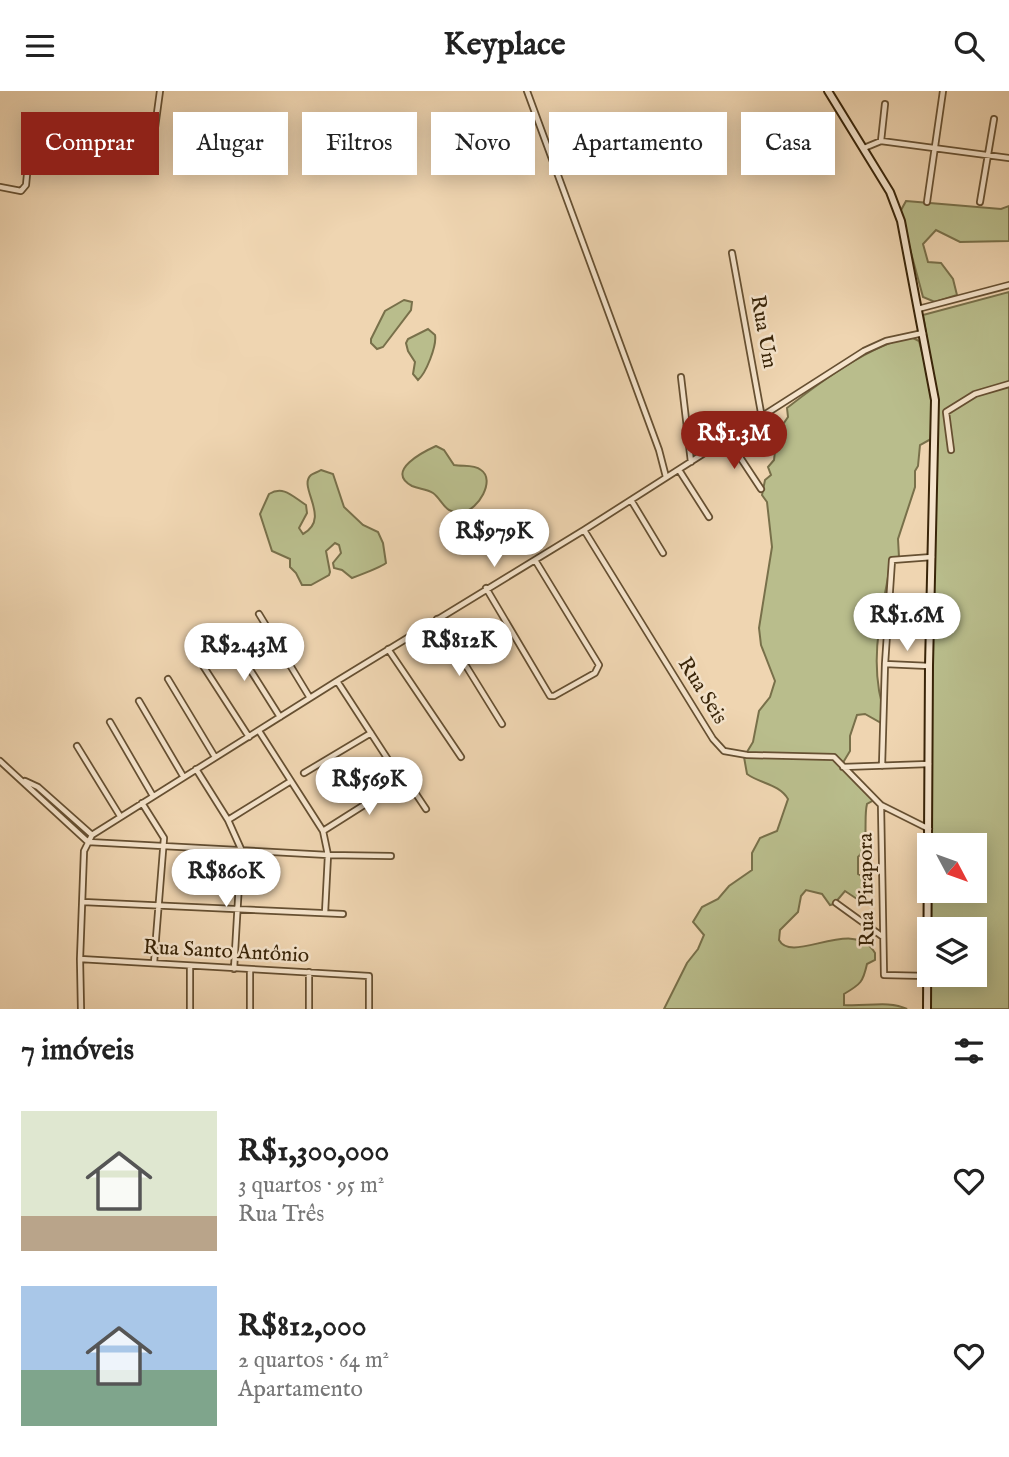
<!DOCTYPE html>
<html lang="pt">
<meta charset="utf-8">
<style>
:root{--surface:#fff;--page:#f6f6f6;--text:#222;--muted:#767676;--accent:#8f2418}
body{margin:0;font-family:"IM FELL English",serif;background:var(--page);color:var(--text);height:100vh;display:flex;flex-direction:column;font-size:26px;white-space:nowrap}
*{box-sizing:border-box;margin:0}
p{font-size:23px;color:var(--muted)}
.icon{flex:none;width:38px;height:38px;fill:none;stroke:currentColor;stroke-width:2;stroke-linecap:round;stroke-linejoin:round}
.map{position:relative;height:918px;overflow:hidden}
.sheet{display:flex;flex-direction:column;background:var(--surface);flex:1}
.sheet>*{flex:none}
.banner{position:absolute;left:21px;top:21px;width:968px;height:63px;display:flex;gap:14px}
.needle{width:46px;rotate:131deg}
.controls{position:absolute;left:917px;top:742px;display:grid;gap:14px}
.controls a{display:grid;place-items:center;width:70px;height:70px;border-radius:0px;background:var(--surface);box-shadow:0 4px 18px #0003;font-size:35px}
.price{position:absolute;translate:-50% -60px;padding:0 16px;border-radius:24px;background:#fff;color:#222;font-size:23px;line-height:46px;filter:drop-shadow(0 2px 4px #0008)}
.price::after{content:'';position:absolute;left:50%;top:42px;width:21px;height:16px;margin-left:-10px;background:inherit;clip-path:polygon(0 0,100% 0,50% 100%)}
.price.current{background:var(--accent);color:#fff}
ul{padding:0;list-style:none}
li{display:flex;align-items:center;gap:21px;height:175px;padding:0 21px}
li span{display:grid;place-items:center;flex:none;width:196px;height:140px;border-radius:0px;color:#555}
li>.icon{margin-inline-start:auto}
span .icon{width:84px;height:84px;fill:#fffc;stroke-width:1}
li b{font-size:30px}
h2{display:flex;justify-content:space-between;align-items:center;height:84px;padding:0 21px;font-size:30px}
.tag{padding:0 24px;border-radius:0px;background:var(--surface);box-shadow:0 4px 18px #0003;font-size:24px;line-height:63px}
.tag.current{background:var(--accent);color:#fff}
header{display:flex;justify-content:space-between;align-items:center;height:91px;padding:0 21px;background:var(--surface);font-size:32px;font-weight:700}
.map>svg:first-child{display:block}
.green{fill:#b9bd8c;stroke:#78704a;stroke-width:2}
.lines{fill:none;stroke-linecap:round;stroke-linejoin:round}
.street-casing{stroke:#665032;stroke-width:8}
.secondary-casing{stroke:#382408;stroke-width:10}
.street{stroke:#f5e4cc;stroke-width:4.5}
.secondary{stroke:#f5e4cc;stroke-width:6}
.labels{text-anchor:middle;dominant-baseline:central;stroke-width:5;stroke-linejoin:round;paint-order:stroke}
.street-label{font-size:21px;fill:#382408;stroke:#f5e4cc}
</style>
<header><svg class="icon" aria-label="menu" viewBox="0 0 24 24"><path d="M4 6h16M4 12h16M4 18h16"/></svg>Keyplace<svg class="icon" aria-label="search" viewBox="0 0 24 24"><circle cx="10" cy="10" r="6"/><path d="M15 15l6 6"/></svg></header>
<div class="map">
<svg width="1009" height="918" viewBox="0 0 1009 918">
<rect width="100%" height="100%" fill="#efd5b1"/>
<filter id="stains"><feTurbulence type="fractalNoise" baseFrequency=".00286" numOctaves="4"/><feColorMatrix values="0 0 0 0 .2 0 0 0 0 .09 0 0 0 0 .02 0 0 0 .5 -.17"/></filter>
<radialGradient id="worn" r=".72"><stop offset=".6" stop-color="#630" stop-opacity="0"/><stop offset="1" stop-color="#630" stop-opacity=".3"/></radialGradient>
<!-- green -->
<path class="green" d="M 906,110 L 1001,118 L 1009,115 L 1009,150 L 960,151 L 936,139 L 923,153 L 928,171 L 941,172 L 953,188 L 957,204 L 935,211 L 923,206 L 900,121 Z
M 1009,201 L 1009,918 L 928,918 L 929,884 L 975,884 L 975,838 L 929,838 L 930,800 L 975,800 L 975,754 L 930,754 L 931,575 L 937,309 L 923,224 Z
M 404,209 L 412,211 L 411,219 L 383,256 L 377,258 L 371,252 L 371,248 L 385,220 Z
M 428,238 L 435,244 C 437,255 426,282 418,289 L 413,283 L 415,271 L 408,260 L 406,252 L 408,248 Z
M 911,246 L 919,250 C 928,282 935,314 931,348 L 920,354 L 918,375 L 915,380 L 915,396 L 898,448 L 899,466 L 890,468 C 889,492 881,514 879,538 C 875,567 876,599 886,626 L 883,633 L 865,623 L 857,624 L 850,645 L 850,660 L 841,675 L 874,709 L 867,713 C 863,729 870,755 858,766 L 858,783 L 865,787 L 865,802 L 858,804 L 857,808 L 845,800 L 834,813 L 830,814 L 822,803 L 806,799 L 801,805 L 798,821 L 780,839 L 779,849 C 792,874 854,825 875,862 L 875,869 L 867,873 C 863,891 861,893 844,903 L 844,914 C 864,916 889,909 907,918 L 664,918 L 687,872 L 698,858 L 704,844 L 693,831 L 702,816 L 718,808 L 729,795 L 752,779 L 752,762 L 760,747 L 777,740 L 788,708 C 779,693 761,693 747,683 L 744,666 L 753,651 L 759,620 L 770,606 L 775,590 L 761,554 L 759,537 L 772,456 L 767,411 L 762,404 L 765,389 L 771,384 L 768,376 L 774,369 L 777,342 L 788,326 L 787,317 C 819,292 871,253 911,246 Z
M 436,355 L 444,359 L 454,374 C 463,376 473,373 481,379 C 496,389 478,419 463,421 C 444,424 443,409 433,402 C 427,398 419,398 412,395 C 384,380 425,360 436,355 Z
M 321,379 L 333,383 L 344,416 L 363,434 L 378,441 L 383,452 L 386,472 C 381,476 360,484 352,487 L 342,479 L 334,477 L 333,472 L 341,462 L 339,454 L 335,452 L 326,460 L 330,481 L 329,484 L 311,494 L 302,494 L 296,482 L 290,476 L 290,468 L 272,460 L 260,423 L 269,403 C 284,394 293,406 306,414 L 307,422 L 299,437 L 303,443 C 332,427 297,396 311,384 C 314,382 318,381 321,379 Z"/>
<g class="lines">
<defs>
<path id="street" d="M 527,0 L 659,359 L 666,386
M 881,50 L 885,13
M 864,57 L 881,50 L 1009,67
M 0,96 L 21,100 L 26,94 L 29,62 L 35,56 L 115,67 L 142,62 L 154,44 L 160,0
M 927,111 L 943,0
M 980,111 L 994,28
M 732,162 L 762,327
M 918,218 L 1009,194
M 681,286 L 691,371
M 728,348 L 761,398
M 951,359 L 946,321 L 975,303 L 1009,293
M 679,379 L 709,426
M 631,409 L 663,462
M 584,439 L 713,648 L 724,660 L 747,664 L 834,666 L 881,714 L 929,738
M 486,497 L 550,605 L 554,605 L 595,582 L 599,574 L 535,469
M 259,523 L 310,607
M 437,528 L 502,633
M 229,545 L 280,626
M 388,558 L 461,666
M 198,567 L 249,646
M 885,573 L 929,575
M 168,588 L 215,666
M 337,590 L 402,690 L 408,691 L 426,718
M 139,610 L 183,685
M 110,631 L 153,705
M 259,640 L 323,740 L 328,764 L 325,822
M 77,655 L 120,725
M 0,670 L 88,751
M 882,675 L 885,573 L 892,469 L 932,466
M 843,676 L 929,673
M 196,678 L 228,729 L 241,758 L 234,878
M 304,682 L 371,642
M 25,690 L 38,696 L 92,744
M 142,712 L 164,747 L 154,872
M 881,714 L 884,884 L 927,885
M 228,729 L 291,690
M 323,740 L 402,690
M 88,751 L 328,764 L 391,765
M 83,811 L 343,823
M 836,812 L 883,846
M 80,868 L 369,885 L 369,918
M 250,879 L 250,918
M 309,881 L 309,918
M 81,918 L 80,868 L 84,760 L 92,744 L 337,590 L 584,439 L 864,260 L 886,250 L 923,242
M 190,918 L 190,875"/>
<path id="secondary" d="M 828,0 L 890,101 L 901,130 L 935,309 L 929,575 L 927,918"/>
</defs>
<!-- street casing -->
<use href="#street" class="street-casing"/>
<!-- secondary casing -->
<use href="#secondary" class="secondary-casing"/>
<!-- street -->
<use href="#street" class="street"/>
<!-- secondary -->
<use href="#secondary" class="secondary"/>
</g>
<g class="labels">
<!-- street labels -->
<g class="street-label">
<text transform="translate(763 241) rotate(80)">Rua Um</text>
<text transform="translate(702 600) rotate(58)">Rua Seis</text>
<text transform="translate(867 799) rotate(-91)">Rua Pirapora</text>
<text transform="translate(226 861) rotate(3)">Rua Santo Antônio</text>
</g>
</g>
<rect width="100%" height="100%" filter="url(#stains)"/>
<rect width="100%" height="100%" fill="url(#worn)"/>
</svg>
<div class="controls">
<a><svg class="needle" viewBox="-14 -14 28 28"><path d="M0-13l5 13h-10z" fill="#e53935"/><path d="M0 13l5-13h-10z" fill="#767676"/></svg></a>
<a><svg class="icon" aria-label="layers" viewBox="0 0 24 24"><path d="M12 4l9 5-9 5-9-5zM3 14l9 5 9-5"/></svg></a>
</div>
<b class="price current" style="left:734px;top:380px">R$1.3M</b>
<b class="price" style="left:494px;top:478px">R$979K</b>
<b class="price" style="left:907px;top:562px">R$1.6M</b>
<b class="price" style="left:459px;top:587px">R$812K</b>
<b class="price" style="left:244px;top:592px">R$2.43M</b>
<b class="price" style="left:369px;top:726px">R$569K</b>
<b class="price" style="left:226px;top:818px">R$860K</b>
<div class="banner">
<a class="tag current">Comprar</a>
<a class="tag">Alugar</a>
<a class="tag">Filtros</a>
<a class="tag">Novo</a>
<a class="tag">Apartamento</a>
<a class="tag">Casa</a>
</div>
</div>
<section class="sheet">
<h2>7 imóveis<svg class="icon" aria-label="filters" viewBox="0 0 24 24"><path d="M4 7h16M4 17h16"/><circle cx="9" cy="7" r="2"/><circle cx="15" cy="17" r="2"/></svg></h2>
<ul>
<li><span style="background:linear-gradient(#dfe7d0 75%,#b9a48a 0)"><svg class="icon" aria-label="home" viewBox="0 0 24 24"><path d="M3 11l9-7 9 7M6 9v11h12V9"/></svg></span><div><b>R$1,300,000</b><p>3 quartos · 95 m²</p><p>Rua Três</p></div><svg class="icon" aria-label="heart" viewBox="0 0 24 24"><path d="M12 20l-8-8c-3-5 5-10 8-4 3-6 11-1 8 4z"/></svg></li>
<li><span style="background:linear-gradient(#a9c7e8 60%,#7fa58c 0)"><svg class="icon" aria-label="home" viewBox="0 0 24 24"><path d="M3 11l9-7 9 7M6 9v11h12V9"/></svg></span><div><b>R$812,000</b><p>2 quartos · 64 m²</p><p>Apartamento</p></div><svg class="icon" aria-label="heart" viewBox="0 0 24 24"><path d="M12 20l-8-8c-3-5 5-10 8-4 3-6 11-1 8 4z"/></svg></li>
</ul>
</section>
